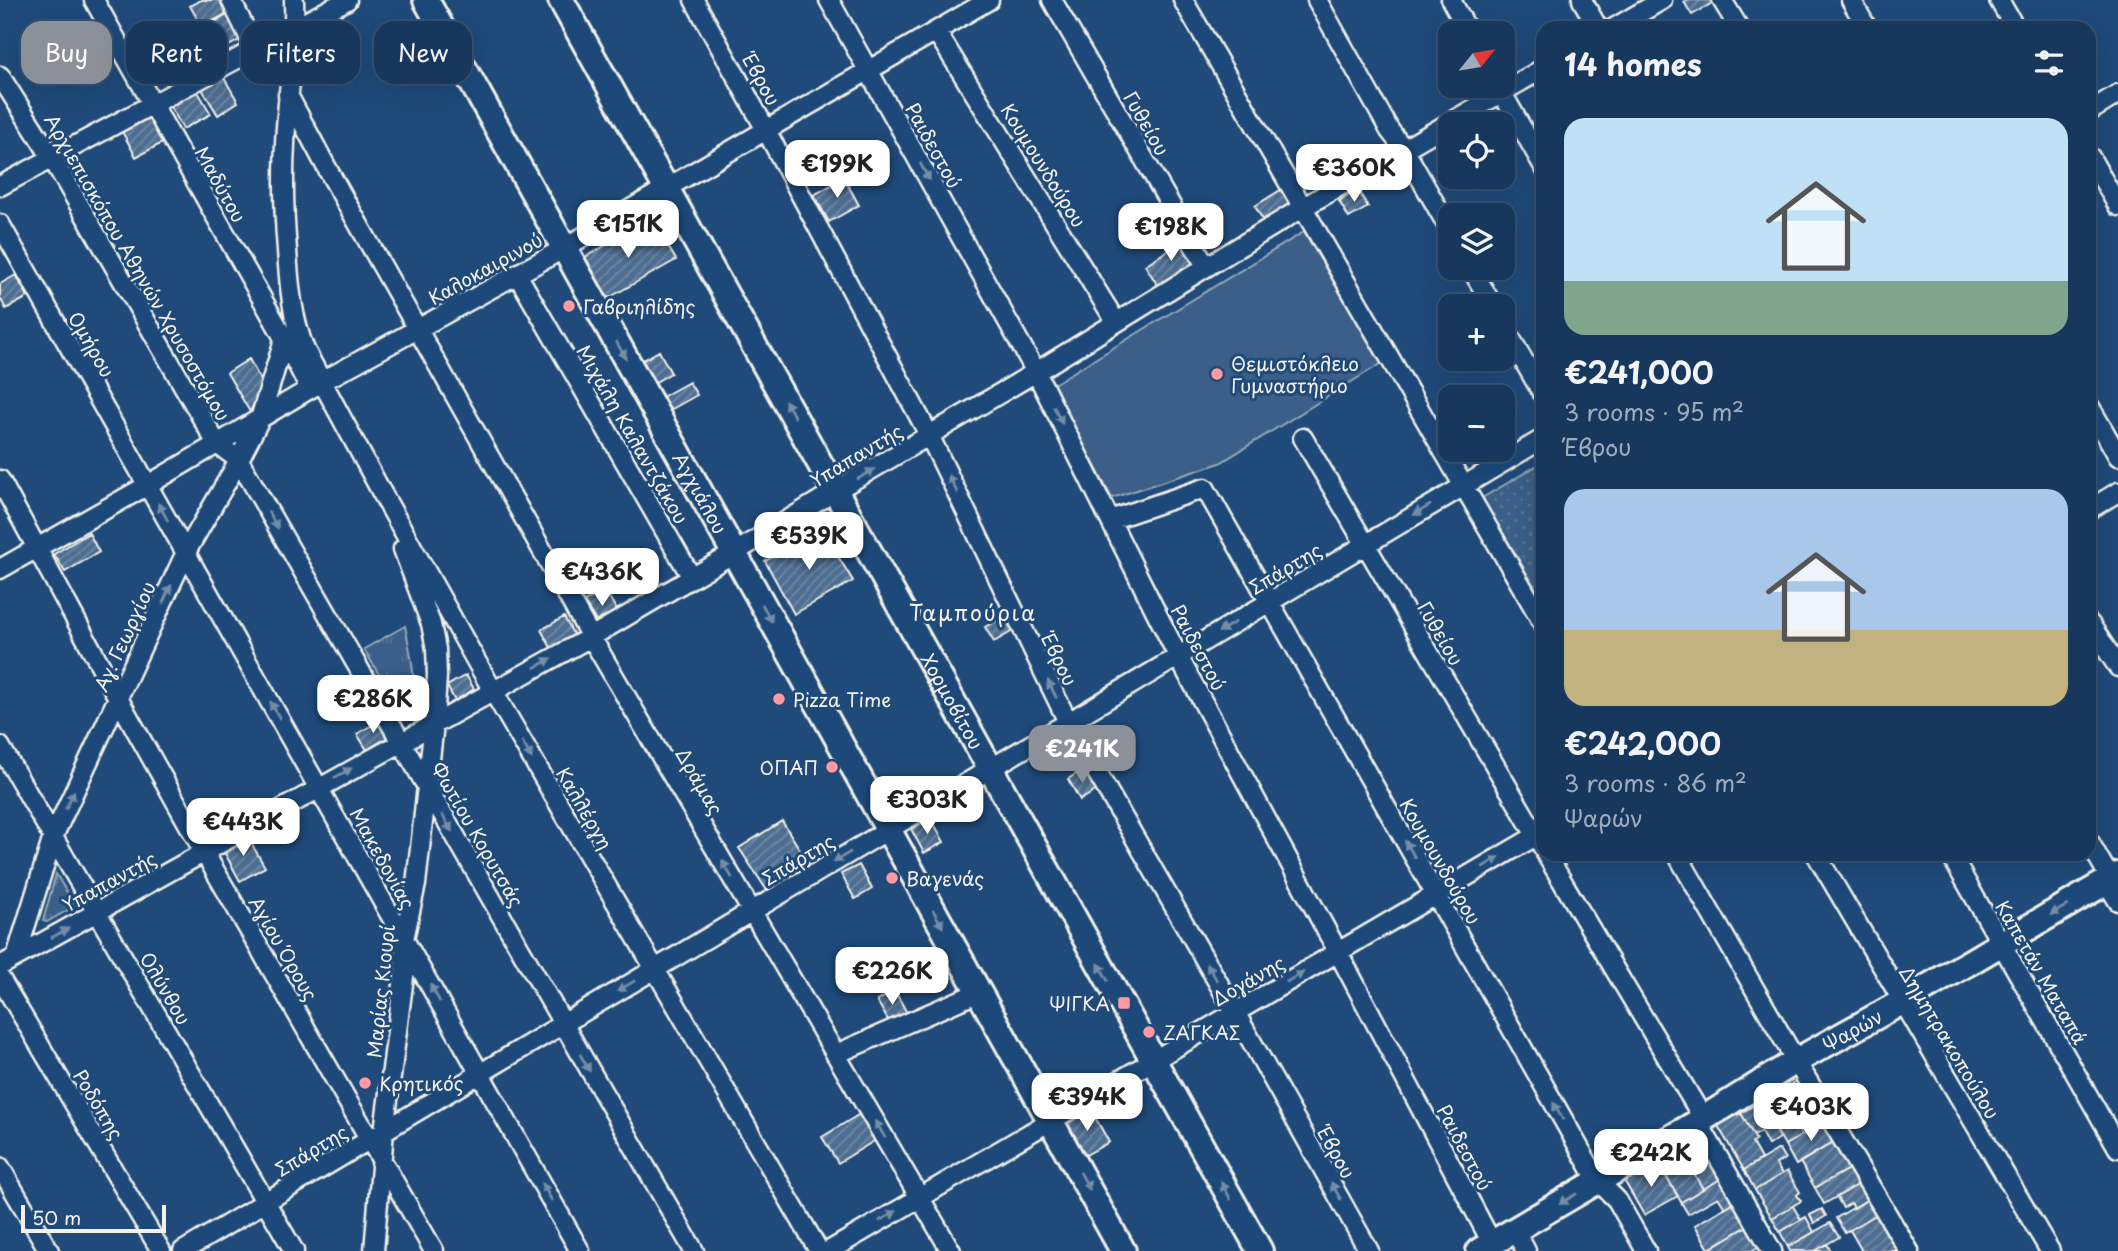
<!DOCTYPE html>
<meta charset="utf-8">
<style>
:root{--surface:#17385c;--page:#203f62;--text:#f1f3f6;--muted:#9eacbb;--line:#365272;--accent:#8c9099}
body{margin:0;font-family:"Playpen Sans",sans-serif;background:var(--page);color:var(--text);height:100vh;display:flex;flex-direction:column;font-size:26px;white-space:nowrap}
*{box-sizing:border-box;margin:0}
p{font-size:23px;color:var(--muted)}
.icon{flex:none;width:38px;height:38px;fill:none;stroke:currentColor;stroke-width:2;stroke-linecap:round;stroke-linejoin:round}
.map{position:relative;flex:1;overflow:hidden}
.side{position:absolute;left:1536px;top:21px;width:560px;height:840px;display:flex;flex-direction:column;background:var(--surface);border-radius:21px;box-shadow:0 7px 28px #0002,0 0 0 2px var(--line)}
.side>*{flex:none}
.banner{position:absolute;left:21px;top:21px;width:665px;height:63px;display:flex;gap:14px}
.needle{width:46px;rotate:60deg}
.fabs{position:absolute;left:1438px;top:21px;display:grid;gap:14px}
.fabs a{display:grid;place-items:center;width:77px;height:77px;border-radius:14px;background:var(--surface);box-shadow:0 7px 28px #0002,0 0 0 2px var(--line);font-size:35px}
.scale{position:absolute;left:21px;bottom:18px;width:145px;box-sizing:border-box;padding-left:7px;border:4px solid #f4f1e8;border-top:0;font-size:19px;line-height:24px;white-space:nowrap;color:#f4f1e8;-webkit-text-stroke:5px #1f4a7a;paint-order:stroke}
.price{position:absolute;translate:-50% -60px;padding:0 16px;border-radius:14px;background:#fff;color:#222;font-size:23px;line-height:46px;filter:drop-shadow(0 2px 4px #0008)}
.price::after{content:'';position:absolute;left:50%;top:42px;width:21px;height:16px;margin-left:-10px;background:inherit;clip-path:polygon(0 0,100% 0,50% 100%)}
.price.current{background:var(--accent);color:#fff}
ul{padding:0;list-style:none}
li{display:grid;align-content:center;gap:14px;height:371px;padding:0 28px}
li span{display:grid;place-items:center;height:217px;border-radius:21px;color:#555}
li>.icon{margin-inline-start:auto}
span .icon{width:126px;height:126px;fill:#fffc;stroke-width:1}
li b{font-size:30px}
h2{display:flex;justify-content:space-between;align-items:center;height:84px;padding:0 28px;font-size:30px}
.tag{padding:0 24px;border-radius:21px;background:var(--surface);box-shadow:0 7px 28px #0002,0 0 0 2px var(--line);font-size:24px;line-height:63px}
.tag.current{background:var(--accent);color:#fff}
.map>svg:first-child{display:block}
.grass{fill:url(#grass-tufts);stroke:#97a8b8;stroke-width:2}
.park{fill:url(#park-dots);stroke:#97a8b8;stroke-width:2}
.garden{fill:#3a5f88;stroke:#97a8b8;stroke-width:2}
.building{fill:url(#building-hatch);stroke:#f4f1e8;stroke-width:2}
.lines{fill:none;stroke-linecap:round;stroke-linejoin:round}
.street-casing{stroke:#f4f1e8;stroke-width:23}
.secondary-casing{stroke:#f4f1e8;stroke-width:30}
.street{stroke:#1f4a7a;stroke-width:18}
.secondary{stroke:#1f4a7a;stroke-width:24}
.oneway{fill:#748da6}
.poi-dot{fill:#ff9aa2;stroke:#1f4a7a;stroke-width:2.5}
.labels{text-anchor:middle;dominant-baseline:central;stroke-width:6;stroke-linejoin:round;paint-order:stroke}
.street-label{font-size:19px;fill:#f4f1e8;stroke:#1f4a7a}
.poi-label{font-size:19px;fill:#f4f1e8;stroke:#1f4a7a;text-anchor:start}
.neighbourhood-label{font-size:21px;letter-spacing:2px;fill:#f4f1e8;stroke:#1f4a7a}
</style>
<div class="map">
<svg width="2118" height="1251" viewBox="0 0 2118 1251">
<defs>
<pattern id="grass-tufts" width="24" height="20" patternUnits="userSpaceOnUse" patternTransform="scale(1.75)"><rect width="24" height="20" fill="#3a5f88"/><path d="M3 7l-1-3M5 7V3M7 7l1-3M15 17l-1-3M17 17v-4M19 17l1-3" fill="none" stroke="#577699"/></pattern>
<pattern id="park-dots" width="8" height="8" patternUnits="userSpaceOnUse" patternTransform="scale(1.75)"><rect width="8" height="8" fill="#3a5f88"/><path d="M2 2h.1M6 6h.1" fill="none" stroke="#577699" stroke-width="1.8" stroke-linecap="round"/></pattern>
<pattern id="building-hatch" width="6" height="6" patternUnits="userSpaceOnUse" patternTransform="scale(1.75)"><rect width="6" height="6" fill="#4d6e92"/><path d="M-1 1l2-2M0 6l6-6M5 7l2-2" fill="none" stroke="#708aa6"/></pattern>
</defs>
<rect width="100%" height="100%" fill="#1f4a7a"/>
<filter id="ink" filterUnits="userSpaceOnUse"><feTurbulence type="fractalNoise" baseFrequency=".0143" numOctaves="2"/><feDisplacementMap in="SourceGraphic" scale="14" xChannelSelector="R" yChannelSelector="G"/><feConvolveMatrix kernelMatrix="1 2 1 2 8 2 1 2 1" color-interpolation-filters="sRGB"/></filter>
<g filter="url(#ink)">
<!-- grass -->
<path class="grass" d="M 405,626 C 411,656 419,687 409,717 L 405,719 L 364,649 Z
M 56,874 L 73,903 L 73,907 L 47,922 L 43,921 Z"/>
<!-- park -->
<path class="park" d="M 1543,462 L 1543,601 L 1482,498 Z"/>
<!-- garden -->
<path class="garden" d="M 1304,232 L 1382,363 L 1220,463 L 1112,498 L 1052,385 Z"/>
<!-- building -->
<path class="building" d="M 201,0 L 222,0 L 229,12 L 202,27 L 190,6 Z
M 1688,0 L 1713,0 L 1714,2 L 1692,15 L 1684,2 Z
M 229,14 L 243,38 L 198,63 L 184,39 Z
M 223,76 L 238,102 L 218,115 L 202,89 Z
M 197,90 L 211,114 L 183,129 L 170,106 Z
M 148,113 L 164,142 L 136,157 L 120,128 Z
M 844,178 L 859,205 L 829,222 L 814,195 Z
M 1282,189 L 1291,203 L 1263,220 L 1255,206 Z
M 1358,190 L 1368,207 L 1349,218 L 1339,201 Z
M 652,219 L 676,260 L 603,301 L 580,260 Z
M 1184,240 L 1197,262 L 1158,286 L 1145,265 Z
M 16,275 L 28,297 L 6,309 L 0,298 L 0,284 Z
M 659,351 L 671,373 L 647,387 L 635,365 Z
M 249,359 L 263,385 L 250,412 L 227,373 Z
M 689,382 L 697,395 L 670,410 L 662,397 Z
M 822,530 L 853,581 L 794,614 L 765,561 Z
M 89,533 L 99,552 L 65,572 L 54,554 Z
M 605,590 L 619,614 L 599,626 L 584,602 Z
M 1004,616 L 1013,631 L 994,642 L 985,627 Z
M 564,617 L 576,639 L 553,651 L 541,630 Z
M 466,675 L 474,689 L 455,701 L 447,686 Z
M 379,721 L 388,737 L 367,750 L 357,734 Z
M 1084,769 L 1097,790 L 1080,800 L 1068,779 Z
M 931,818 L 944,842 L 924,853 L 911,829 Z
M 782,821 L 809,864 L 766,889 L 739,848 Z
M 246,834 L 265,867 L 240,881 L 222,848 Z
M 859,865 L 872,889 L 855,899 L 841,874 Z
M 895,991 L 907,1013 L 889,1022 L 877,1001 Z
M 1801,1078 L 1826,1121 L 1808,1131 L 1797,1113 L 1792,1116 L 1778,1092 Z
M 1778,1092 L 1802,1135 L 1785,1145 L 1760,1102 Z
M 1760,1102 L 1780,1138 L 1768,1145 L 1761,1132 L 1754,1136 L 1741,1113 Z
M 1091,1110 L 1109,1142 L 1084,1156 L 1066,1124 Z
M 863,1112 L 879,1138 L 838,1163 L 822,1137 Z
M 1741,1113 L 1756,1140 L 1752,1143 L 1761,1159 L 1744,1170 L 1718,1126 Z
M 1826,1121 L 1837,1140 L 1796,1165 L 1785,1145 Z
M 1701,1138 L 1724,1177 L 1703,1189 L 1680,1150 Z
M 1837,1140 L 1852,1167 L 1815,1188 L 1800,1162 Z
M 1779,1149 L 1785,1159 L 1776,1164 L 1782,1174 L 1755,1190 L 1744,1170 Z
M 1680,1150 L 1703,1189 L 1681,1202 L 1658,1163 Z
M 1658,1163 L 1678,1196 L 1644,1215 L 1625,1182 Z
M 1852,1167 L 1861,1183 L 1824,1204 L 1815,1188 Z
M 1787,1171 L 1800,1192 L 1797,1195 L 1801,1201 L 1772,1218 L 1755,1190 Z
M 1724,1177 L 1738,1200 L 1725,1208 L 1718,1197 L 1688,1214 L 1681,1202 Z
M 1861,1183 L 1870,1198 L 1854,1208 L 1851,1203 L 1843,1208 L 1837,1197 Z
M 1870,1198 L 1879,1213 L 1845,1233 L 1836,1218 Z
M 1738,1200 L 1751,1224 L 1709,1249 L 1695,1225 Z
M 1793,1206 L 1801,1220 L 1780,1232 L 1772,1218 Z
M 1822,1209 L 1826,1216 L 1814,1223 L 1810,1215 Z
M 1879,1213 L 1901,1251 L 1862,1251 L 1850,1230 Z
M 1806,1217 L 1814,1232 L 1788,1247 L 1780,1232 Z
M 1830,1223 L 1839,1237 L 1815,1251 L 1790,1251 L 1788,1247 Z
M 1751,1224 L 1763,1245 L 1752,1251 L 1711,1251 L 1709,1249 Z
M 1827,1244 L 1831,1251 L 1815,1251 Z"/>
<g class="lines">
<defs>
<path id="street" d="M 94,0 L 279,329 L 310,389
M 231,0 L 255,49
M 294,0 C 296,48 287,96 285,144 C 283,179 284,215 287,250 C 289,284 292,318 305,350 L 382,493 L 493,691 L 819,1251
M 694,0 L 766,130 L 929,435 L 1068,722 L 1235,1012 L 1369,1251
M 829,0 L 1036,372 L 1178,656 L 1338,952 L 1492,1243
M 1052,0 L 1206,266
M 1183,0 L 1544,625
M 1317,0 L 1390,131 L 1404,149 L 1451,232
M 1451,0 L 1469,33
M 1582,0 L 1598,28
M 1722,0 L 1739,28
M 1851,0 L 1867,28
M 1999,0 L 2015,28
M 1614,28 L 1662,0
M 936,31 L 1116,322
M 0,76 L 52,158 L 217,444 L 239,460 L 694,1251
M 1498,86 L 1544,167
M 288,95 L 329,172 L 591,637 L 951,1251
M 2090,111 L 2118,94
M 2090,157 L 2118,206
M 0,186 L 347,0
M 0,224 L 580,1251
M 1471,268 L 1493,306
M 517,274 L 692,578
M 1503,325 L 1544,396
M 2090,407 L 2118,456
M 1303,438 L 1544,849
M 0,480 L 118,698 L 204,852 L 434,1251
M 2090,509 L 2118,492
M 1110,520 L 1205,488 L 1598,1181 L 1617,1200 L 1646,1251
M 0,569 L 148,485 L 323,381 L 552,255 L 989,0
M 2090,624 L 2118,667
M 0,746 L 294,1251
M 2090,843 L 2106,871 L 2107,883 L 2118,901
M 1546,854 L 1703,1118
M 1677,854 L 1796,1061 L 1909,1251
M 1816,854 L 2050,1251
M 1950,854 L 2118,1148
M 16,957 L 53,837 L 186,552 L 234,469 L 260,419 L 284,340
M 0,966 L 591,637 L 734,553 L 835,491 L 1036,372 L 1302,208 L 1544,68
M 0,978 L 161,1251
M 836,1054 L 979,992
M 1698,1122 L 1772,1251
M 0,1167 L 49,1251
M 1515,1230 L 1526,1251
M 183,1251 L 1544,438
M 374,1251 L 384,1131 L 405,969 L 404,939 L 416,884 L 434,724 L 437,676 L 436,649 L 431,624 L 403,549
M 829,1251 L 1544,831"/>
<g id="secondary">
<path id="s1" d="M 426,0 L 1123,1251"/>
<path id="s2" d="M 561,0 L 1260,1251"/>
<path id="s3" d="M 1479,1251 L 1698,1122 L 1796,1061 L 1902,1002 L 2118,875"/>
</g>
</defs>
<!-- street casing -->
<use href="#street" class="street-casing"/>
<!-- secondary casing -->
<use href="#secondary" class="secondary-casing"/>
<!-- street -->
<use href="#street" class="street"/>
<!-- secondary -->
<use href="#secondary" class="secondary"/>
</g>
<!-- one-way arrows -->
<defs><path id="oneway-solid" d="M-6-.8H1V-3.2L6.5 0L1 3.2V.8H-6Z" transform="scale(1.75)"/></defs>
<g class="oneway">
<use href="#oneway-solid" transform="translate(925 172) rotate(61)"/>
<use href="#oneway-solid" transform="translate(621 350) rotate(61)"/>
<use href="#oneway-solid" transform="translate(790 409) rotate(-119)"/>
<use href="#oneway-solid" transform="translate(1058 415) rotate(63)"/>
<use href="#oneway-solid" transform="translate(866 474) rotate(-31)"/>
<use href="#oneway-solid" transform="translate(953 484) rotate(-116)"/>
<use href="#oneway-solid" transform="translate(1422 510) rotate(149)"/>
<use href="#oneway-solid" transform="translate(163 512) rotate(-119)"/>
<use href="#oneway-solid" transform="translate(273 520) rotate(60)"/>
<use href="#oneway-solid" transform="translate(167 594) rotate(-65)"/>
<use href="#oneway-solid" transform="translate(767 613) rotate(61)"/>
<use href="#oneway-solid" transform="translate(1227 627) rotate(149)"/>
<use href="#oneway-solid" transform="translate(543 663) rotate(-29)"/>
<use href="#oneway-solid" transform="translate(1052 689) rotate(-116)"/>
<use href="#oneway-solid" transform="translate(275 710) rotate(-119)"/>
<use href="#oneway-solid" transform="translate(527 750) rotate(60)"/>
<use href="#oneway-solid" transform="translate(343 773) rotate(-29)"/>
<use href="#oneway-solid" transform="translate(70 800) rotate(-65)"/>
<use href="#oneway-solid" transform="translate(447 823) rotate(60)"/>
<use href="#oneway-solid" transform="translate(1410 849) rotate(-120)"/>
<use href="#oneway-solid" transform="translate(842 857) rotate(149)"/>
<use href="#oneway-solid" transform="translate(1491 862) rotate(-31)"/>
<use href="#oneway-solid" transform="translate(727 869) rotate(-120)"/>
<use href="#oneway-solid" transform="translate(2059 910) rotate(150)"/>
<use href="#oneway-solid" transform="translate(938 919) rotate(61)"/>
<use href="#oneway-solid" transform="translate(60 933) rotate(-29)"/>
<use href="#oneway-solid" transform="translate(1103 972) rotate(-119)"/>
<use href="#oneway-solid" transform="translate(1212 972) rotate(-120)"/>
<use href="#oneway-solid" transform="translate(1295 977) rotate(-30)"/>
<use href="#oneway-solid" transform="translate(626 986) rotate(149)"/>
<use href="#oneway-solid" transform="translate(435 993) rotate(-119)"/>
<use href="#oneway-solid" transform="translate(585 1063) rotate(60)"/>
<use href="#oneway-solid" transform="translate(1558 1111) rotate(-120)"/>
<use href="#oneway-solid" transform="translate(880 1129) rotate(-120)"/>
<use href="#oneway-solid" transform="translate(1085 1181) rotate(61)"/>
<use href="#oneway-solid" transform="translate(1226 1191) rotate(-119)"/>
<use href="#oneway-solid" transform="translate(1336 1191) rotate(-119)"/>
<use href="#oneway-solid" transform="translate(547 1192) rotate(-119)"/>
<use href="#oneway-solid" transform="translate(1568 1199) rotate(149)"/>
<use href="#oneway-solid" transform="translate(888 1216) rotate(-30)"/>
</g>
</g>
<!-- markers -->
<g class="poi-dot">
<circle cx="569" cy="306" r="7"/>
<circle cx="1217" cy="374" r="7"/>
<circle cx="779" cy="699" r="7"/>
<circle cx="832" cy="767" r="7"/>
<circle cx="892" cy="878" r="7"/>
<rect x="1117" y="996" width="14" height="14" rx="3.5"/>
<circle cx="1149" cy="1032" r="7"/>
<circle cx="365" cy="1083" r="7"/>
</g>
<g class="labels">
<!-- street labels -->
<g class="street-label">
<text transform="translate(762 79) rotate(61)">Έβρου</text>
<text transform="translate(1147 123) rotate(60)">Γυθείου</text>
<text transform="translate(934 145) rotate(61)">Ραιδεστού</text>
<text transform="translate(1044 165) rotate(58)">Κουμουνδούρου</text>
<text transform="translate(221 184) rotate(61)">Μαδύτου</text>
<text transform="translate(138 267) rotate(60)">Αρχιεπισκόπου Αθηνών Χρυσοστόμου</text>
<text transform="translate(485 268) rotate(-29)">Καλοκαιρινού</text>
<text transform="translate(92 344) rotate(60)">Ομήρου</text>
<text transform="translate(633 434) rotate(60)">Μιχάλη Καλαντζάκου</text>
<text transform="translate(856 455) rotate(-31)">Υπαπαντής</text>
<text stroke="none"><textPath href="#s1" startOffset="564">Αγχιάλου</textPath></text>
<text transform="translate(1285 568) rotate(-31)">Σπάρτης</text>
<text transform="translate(1441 633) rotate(60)">Γυθείου</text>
<text transform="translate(124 636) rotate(-65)">Αγ. Γεωργίου</text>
<text transform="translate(1199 647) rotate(62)">Ραιδεστού</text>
<text transform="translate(1060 659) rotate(64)">Έβρου</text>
<text stroke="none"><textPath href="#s2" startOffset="803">Χορμοβίτου</textPath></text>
<text transform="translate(700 781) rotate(60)">Δράμας</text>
<text transform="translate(585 808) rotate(60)">Καλλέργη</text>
<text transform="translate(478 834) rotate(60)">Φωτίου Κορυτσάς</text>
<text transform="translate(383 858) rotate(61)">Μακεδονίας</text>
<text transform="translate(798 859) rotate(-31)">Σπάρτης</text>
<text transform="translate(1441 861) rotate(60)">Κουμουνδούρου</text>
<text transform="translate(109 881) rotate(-29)">Υπαπαντής</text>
<text transform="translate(284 948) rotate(60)">Αγίου Όρους</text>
<text transform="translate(2042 972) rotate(60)">Καπετάν Ματαπά</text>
<text transform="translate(1248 980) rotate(-30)">Δογάνης</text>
<text transform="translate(166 988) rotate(60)">Ολύνθου</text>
<text transform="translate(380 991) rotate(-84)">Μαρίας Κιουρί</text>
<text stroke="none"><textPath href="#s3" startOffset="434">Ψαρών</textPath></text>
<text transform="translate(1950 1042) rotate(59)">Δημητρακοπούλου</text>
<text transform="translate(99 1104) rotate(59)">Ροδόπης</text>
<text transform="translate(1465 1147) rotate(62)">Ραιδεστού</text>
<text transform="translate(311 1150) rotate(-31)">Σπάρτης</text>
<text transform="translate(1337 1152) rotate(61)">Έβρου</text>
</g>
<!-- poi labels -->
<g class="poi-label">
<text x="583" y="306">Γαβριηλίδης</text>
<text x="1231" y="363">Θεμιστόκλειο<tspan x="1231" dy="22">Γυμναστήριο</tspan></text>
<text x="793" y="699">Pizza Time</text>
<text x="818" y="767" text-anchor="end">ΟΠΑΠ</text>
<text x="906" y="878">Βαγενάς</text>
<text x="1110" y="1003" text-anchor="end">ΨΙΓΚΑ</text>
<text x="1163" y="1032">ΖΑΓΚΑΣ</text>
<text x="379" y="1083">Κρητικός</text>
</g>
<!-- neighbourhood labels -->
<g class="neighbourhood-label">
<text x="973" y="612">Ταμπούρια</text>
</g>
</g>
</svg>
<div class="fabs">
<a><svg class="needle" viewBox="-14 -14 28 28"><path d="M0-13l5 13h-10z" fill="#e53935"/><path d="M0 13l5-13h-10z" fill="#9eacbb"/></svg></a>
<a><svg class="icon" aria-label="locate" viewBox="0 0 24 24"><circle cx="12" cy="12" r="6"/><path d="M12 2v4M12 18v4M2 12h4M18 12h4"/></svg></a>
<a><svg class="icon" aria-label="layers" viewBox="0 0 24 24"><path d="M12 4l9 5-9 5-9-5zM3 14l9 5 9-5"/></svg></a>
<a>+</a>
<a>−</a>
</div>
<div class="scale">50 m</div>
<b class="price" style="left:837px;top:200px">€199K</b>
<b class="price" style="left:1354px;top:204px">€360K</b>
<b class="price" style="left:628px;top:260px">€151K</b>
<b class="price" style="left:1171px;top:263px">€198K</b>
<b class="price" style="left:809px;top:572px">€539K</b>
<b class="price" style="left:602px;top:608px">€436K</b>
<b class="price" style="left:373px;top:735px">€286K</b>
<b class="price current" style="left:1082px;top:785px">€241K</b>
<b class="price" style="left:927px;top:836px">€303K</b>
<b class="price" style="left:243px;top:858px">€443K</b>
<b class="price" style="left:892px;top:1007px">€226K</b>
<b class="price" style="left:1087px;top:1133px">€394K</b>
<b class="price" style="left:1811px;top:1143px">€403K</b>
<b class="price" style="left:1651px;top:1189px">€242K</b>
<div class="banner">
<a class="tag current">Buy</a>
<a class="tag">Rent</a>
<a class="tag">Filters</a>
<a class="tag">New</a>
</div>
<section class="side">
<h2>14 homes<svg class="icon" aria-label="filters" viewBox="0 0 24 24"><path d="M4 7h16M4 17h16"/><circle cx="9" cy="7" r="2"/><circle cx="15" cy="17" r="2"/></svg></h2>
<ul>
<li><span style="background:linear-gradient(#bfe0f5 75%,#7fa58c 0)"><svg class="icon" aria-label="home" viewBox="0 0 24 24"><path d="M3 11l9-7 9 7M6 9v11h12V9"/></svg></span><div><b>€241,000</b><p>3 rooms · 95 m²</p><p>Έβρου</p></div></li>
<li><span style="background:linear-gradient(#a9c7e8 65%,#c2b280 0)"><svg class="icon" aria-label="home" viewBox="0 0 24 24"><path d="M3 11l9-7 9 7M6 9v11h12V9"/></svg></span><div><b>€242,000</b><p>3 rooms · 86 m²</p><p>Ψαρών</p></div></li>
</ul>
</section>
</div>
